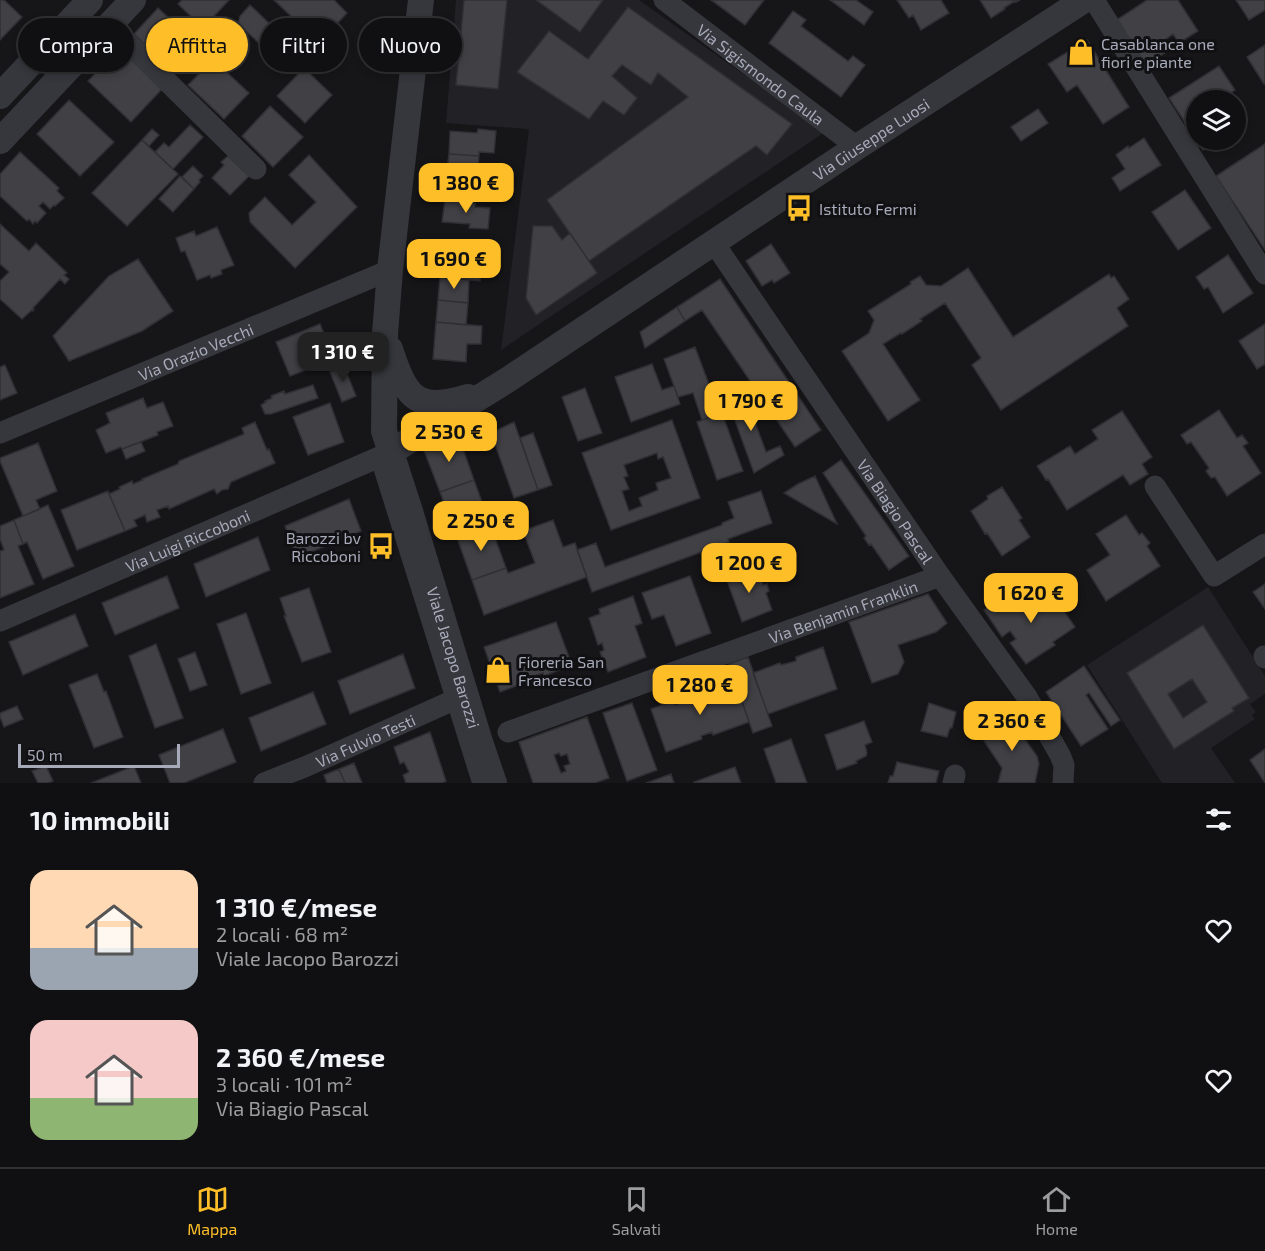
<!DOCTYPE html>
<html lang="it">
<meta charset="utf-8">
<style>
:root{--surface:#101012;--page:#1e1e20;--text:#f1f3f6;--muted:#9c9d9f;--line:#303032;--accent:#fdbe28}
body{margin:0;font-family:"Exo 2",sans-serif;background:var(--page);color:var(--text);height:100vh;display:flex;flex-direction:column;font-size:22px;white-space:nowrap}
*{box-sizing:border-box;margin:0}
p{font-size:20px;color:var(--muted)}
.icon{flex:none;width:33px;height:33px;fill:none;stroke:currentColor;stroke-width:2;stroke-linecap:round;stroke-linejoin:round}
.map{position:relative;height:783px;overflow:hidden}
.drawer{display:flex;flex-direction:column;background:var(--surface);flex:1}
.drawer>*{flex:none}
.banner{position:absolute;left:18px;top:18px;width:600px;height:54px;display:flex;gap:12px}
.fabs{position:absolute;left:1186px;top:90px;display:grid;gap:12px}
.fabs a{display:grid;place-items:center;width:60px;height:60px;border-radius:50%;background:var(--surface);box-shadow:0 3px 9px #0003,0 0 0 2px var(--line);font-size:30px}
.scale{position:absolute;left:18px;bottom:15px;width:162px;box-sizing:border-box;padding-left:6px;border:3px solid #a7abb9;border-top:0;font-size:16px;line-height:21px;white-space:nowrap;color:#a7abb9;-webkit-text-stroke:4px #111013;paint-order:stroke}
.price{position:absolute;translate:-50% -51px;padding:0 14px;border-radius:12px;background:var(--accent);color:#111;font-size:20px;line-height:39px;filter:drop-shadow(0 2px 3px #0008)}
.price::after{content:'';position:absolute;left:50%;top:36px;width:18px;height:14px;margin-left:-9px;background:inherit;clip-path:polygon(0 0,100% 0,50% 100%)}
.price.current{background:#222;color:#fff}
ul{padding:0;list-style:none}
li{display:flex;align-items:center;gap:18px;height:150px;padding:0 30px}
li span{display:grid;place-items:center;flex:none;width:168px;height:120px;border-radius:18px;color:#555}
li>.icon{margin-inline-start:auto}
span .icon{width:72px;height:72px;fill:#fffc;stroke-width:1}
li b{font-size:26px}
h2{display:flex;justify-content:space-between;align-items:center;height:72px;padding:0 30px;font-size:26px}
.chip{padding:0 21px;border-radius:27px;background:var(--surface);box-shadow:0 3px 9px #0003,0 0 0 2px var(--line);font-size:21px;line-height:54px}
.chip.current{background:var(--accent);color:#111}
.menu{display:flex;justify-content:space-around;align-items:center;height:84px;border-top:2px solid var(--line);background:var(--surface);font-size:16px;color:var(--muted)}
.menu a{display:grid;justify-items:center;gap:3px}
.menu .current{color:var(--accent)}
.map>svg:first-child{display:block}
.built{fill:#222125}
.building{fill:#404045;stroke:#302f34;stroke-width:1.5;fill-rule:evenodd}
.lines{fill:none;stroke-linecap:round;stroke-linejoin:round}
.service{stroke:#36373d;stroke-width:10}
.minor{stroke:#36373d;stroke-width:21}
.tertiary{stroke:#36373d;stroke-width:26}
.labels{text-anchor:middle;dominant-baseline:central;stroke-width:6;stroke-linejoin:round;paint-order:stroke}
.poi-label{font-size:16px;fill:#a7abb9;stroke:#111013;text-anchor:start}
.street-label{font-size:16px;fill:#a7abb9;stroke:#111013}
</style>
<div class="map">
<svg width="1265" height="783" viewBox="0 0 1265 783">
<rect width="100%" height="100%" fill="#161518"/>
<!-- built -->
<path class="built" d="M 456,0 L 639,0 L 825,132 L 501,350 L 529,129 L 446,123 Z
M 1208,587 L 1265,676 L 1265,694 L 1250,704 L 1256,712 L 1252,715 L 1255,719 L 1211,748 L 1235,783 L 1162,783 L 1087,665 Z"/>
<!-- building -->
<path class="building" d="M 0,0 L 4,0 L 22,17 L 0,40 Z
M 182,0 L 229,0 L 203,28 L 178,4 Z
M 274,0 L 334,0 L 347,13 L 319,43 Z
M 464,0 L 507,0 L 498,89 L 456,85 Z
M 536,0 L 603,0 L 580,32 Z
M 711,0 L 764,0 L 745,25 Z
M 830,0 L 856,0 L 873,12 L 864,25 Z
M 897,0 L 941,0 L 949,13 L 921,30 L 913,15 L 909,18 Z
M 980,0 L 1020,0 L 1016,2 L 1015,1 L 1004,8 L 1005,9 L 991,18 Z
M 1147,0 L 1178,0 L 1198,31 L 1179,43 L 1173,34 L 1165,40 L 1171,49 L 1144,66 L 1115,21 Z
M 1236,0 L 1265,0 L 1265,10 L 1249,20 Z
M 250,5 L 294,47 L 280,62 L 238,24 L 240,16 Z
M 628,7 L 792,124 L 767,155 L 756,146 L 589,261 L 547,200 L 688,97 L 658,73 L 651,85 L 622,65 L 612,76 L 637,98 L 624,115 L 603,101 L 589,119 L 517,72 L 549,31 L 588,59 Z
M 158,8 L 249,93 L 224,119 L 188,85 L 202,71 L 191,60 L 183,68 L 179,64 L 183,60 L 182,59 L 171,70 L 134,34 Z
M 793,11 L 806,20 L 801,26 L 848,61 L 853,56 L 865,65 L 841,97 L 769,43 Z
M 1087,40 L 1129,107 L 1103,124 L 1077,85 L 1067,92 L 1048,64 Z
M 1265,45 L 1265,84 L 1264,84 L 1247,57 Z
M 121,47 L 163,88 L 131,122 L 88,81 Z
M 1219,66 L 1235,90 L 1223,98 L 1225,100 L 1197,100 L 1197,140 L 1218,140 L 1203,150 L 1169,98 Z
M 304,68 L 332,95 L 305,123 L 277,96 Z
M 69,100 L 114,142 L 80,176 L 37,134 Z
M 1236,104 L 1247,121 L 1236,128 Z
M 270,106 L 303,137 L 273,167 L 242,136 Z
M 1038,109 L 1048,123 L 1021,141 L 1011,127 Z
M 190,125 L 203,137 L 173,169 L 155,152 L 164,143 L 169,147 Z
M 152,129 L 159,135 L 149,146 L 142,140 Z
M 478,129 L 496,131 L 494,153 L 479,152 L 479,156 L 449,154 L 450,131 L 477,133 Z
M 1144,138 L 1161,165 L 1120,191 L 1112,178 L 1125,169 L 1116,155 L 1128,146 L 1129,148 Z
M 142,140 L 178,174 L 127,226 L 92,193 Z
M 1265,144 L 1265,250 L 1216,176 Z
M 20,152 L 59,188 L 57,191 L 64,198 L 55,206 L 54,205 L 50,209 L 43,202 L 39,206 L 46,213 L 37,223 L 35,221 L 33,224 L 29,219 L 27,221 L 0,196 L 0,174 Z
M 449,154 L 479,156 L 477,179 L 446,177 Z
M 309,155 L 357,207 L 295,268 L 250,222 L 249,213 L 265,197 L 292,225 L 316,202 L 289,175 Z
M 228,156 L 249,176 L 230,195 L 212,178 L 224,165 L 221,162 Z
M 193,166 L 203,176 L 199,180 L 200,182 L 194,189 L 182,177 Z
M 180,176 L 194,189 L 173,212 L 159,199 Z
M 446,177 L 477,179 L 475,202 L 445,199 Z
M 1185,190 L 1211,228 L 1178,250 L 1152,212 Z
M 445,199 L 475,202 L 475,207 L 490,208 L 488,229 L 469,228 L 470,224 L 442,222 Z
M 0,224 L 29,251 L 36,243 L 67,273 L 64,275 L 69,279 L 65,284 L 60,279 L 33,308 L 34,309 L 33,311 L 32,310 L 22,319 L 0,299 L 0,281 L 9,272 L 0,264 Z
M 533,226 L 552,226 L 562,240 L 570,233 L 597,273 L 536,315 L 526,298 Z
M 217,227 L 234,265 L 221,270 L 222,274 L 211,278 L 210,275 L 197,280 L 185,251 L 181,252 L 176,238 L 194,231 L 196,236 Z
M 771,244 L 790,273 L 774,283 L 772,280 L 762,286 L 746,261 Z
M 441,254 L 471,257 L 471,259 L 482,260 L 480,281 L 440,277 Z
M 1228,255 L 1253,293 L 1223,313 L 1208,287 L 1204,289 L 1196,277 Z
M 138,259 L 173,311 L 142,331 L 69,361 L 53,336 L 109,276 Z
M 968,268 L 1013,337 L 1109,274 L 1111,278 L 1114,276 L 1129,299 L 1117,308 L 1128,326 L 1001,410 L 972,365 L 981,358 L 945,303 L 920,319 L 922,321 L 902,334 L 901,333 L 883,344 L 920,400 L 888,421 L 842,351 L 869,333 L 874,320 L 868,311 L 911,284 L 910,282 L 920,276 L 926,285 L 941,286 Z
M 440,277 L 469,280 L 468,303 L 438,300 Z
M 720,279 L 821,430 L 795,447 L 702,310 L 685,321 L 677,307 Z
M 438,300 L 468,303 L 466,325 L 436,322 Z
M 677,307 L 685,321 L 645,348 L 640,332 Z
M 436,322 L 482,326 L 481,344 L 467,344 L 466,362 L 433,359 Z
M 320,324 L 335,359 L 290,376 L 276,342 Z
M 1265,324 L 1265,364 L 1257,369 L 1239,341 Z
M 695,347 L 720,414 L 702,420 L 693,393 L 678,397 L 664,359 Z
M 348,364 L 350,369 L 346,371 L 356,396 L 342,402 L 330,372 Z
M 652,364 L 662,390 L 674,386 L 680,404 L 631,422 L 615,377 Z
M 5,365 L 17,393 L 0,400 L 0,367 Z
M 313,385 L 318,398 L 271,414 L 265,414 L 261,405 L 266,402 L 265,401 L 272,398 L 271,396 L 284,391 L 285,394 Z
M 742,387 L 766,452 L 780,446 L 784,455 L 754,473 L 725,393 Z
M 585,388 L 602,433 L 578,441 L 562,397 Z
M 143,398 L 147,408 L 163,402 L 173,426 L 157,432 L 158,435 L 122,449 L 121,447 L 106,453 L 96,430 L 110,423 L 106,413 Z
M 330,403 L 344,442 L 308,455 L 293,417 Z
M 1219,410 L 1237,438 L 1242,435 L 1248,443 L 1243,446 L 1261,473 L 1227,496 L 1215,477 L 1211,478 L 1206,471 L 1209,468 L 1191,442 L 1187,444 L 1181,435 Z
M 1122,411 L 1152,457 L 1142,464 L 1148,474 L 1130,485 L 1123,475 L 1067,510 L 1048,479 L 1046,480 L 1037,466 L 1070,446 L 1075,454 L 1098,439 L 1092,430 Z
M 722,413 L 743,471 L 717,480 L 697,422 Z
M 672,420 L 700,498 L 611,530 L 582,453 ZM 657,453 L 658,459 L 663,457 L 671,478 L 656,483 L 658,490 L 639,498 L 642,506 L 629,511 L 622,491 L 629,489 L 624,477 L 628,476 L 624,465 Z
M 255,422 L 267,450 L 269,449 L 275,463 L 231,482 L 228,489 L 222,490 L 217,494 L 214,489 L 169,509 L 168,506 L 157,510 L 160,517 L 147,522 L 145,515 L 134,520 L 137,526 L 125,531 L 109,494 L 120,489 L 119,487 L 132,481 L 133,484 L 143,480 L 142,479 L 178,464 L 179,461 L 244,434 L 242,428 Z
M 514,422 L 538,490 L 514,498 L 491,433 Z
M 463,433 L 467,445 L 462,446 L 474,480 L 440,492 L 423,448 Z
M 533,433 L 552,485 L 538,490 L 520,438 Z
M 141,442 L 145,451 L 126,459 L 122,449 Z
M 38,443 L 57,491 L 36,500 L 40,509 L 23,516 L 0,461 L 0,458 Z
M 841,460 L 909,556 L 889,570 L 871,544 L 869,545 L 864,538 L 866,536 L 823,473 Z
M 815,476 L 837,524 L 784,493 L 798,484 Z
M 474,480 L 490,524 L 456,535 L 440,492 Z
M 1002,487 L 1022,518 L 1019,520 L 1030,537 L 1002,556 L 987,533 L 985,534 L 971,511 L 988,499 L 987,496 Z
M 108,491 L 125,531 L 77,550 L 61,510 Z
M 761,491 L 772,523 L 728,539 L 729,542 L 592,592 L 577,550 L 596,543 L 605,567 L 722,525 L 722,523 L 734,518 L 728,502 Z
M 349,499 L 361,531 L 297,558 L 285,526 Z
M 48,505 L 74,566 L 43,579 L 27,542 L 23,544 L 14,520 Z
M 1126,515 L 1139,535 L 1142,533 L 1150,543 L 1147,546 L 1160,566 L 1106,601 L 1087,570 L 1110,555 L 1096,534 Z
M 14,520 L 23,544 L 18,546 L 34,584 L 0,598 L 0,551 L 4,550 L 0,539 L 0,526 Z
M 553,520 L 563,547 L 575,543 L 587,577 L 484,615 L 472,580 L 506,568 L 508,573 L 535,563 L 523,531 Z
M 490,524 L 506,568 L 472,580 L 456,535 Z
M 258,537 L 270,570 L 206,597 L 194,564 Z
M 757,566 L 763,585 L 767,584 L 769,591 L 766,593 L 772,610 L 742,622 L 726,578 Z
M 167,576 L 179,608 L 115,635 L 102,603 Z
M 690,576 L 711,633 L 676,646 L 664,615 L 652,619 L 642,593 Z
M 1265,584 L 1265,609 L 1253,592 Z
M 309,588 L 331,652 L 302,662 L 284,616 L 286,616 L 280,598 Z
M 1051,592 L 1075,627 L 1053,642 L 1055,645 L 1026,664 L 1010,643 L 1016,639 L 1010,631 L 1002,637 L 984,610 L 1010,593 L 1022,611 Z
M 928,594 L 947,623 L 936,632 L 898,645 L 904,662 L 898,674 L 872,683 L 849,622 Z
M 633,596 L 642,623 L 635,626 L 646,657 L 608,672 L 600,652 L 604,650 L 602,643 L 598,645 L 589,618 L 600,614 L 599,609 Z
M 246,613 L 271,683 L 241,694 L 217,624 Z
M 75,614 L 88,646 L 23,675 L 9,642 Z
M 556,622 L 572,665 L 544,676 L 543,673 L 528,678 L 529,681 L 500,692 L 484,647 Z
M 1203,625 L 1249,698 L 1232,708 L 1234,711 L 1174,749 L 1127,673 ZM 1192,679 L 1207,702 L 1183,718 L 1168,694 Z
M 156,644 L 183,718 L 155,728 L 129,656 Z
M 823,647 L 837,689 L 768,714 L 753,673 L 780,663 L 781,665 L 796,661 L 796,657 Z
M 195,652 L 207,685 L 190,691 L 178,659 Z
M 403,654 L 415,688 L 350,714 L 338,681 Z
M 748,657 L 772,726 L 753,733 L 729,664 Z
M 1084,666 L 1120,720 L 1111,726 L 1089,693 L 1086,695 L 1108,729 L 1081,746 L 1046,692 Z
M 97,674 L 104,692 L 106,691 L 123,737 L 94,748 L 69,685 Z
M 734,679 L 749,722 L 713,735 L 712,732 L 701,736 L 702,739 L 666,752 L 651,709 L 673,701 L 675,705 L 685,701 L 684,697 L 699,691 L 701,696 L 712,691 L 711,687 Z
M 313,692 L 326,724 L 261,751 L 249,718 Z
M 632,703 L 657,770 L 627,781 L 603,713 Z
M 929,703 L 956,712 L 952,728 L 950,728 L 947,737 L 921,731 Z
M 17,706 L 23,719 L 4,727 L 0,717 L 0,713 Z
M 1004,710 L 1037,756 L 1039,764 L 1035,783 L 998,783 L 1002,768 L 984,741 L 995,733 L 988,723 Z
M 587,717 L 609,778 L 595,783 L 533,783 L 519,742 ZM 559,753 L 561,756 L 567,754 L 570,764 L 564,766 L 566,771 L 561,773 L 554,755 Z
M 864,721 L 872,742 L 865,745 L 867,753 L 866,756 L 856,761 L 857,763 L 837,770 L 825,735 Z
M 223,729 L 236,762 L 184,783 L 170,783 L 159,755 Z
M 430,732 L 446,781 L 442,783 L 406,783 L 403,775 L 409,772 L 404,762 L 400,764 L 394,747 Z
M 791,739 L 807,783 L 776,783 L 764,749 Z
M 1265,749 L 1265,783 L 1250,760 Z
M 897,762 L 939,771 L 936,783 L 888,783 L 890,776 L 893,776 Z
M 354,763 L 362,783 L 345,783 L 339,769 Z
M 46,766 L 53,781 L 48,783 L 38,783 L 32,771 Z
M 134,766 L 141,783 L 91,783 Z
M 735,767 L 741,783 L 694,783 L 694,782 Z
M 339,769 L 345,783 L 327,783 L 324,775 Z
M 671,774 L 674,783 L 646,783 Z"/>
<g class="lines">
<!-- service -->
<path class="service" d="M 375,458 L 477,783"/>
<!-- minor -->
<g class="minor">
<path id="s1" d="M 664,0 L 857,147"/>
<path d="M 1094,0 L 1265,274"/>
<path d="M 109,26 L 119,34 L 256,169"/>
<path id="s2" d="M 714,243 L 940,576 L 1027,697 L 1060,755 L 1064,765 L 1063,783"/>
<path id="s3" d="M 0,433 L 390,270"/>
<path d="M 1155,486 L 1214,576 L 1265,544"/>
<path id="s4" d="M 0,621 L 391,452"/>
<path d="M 1264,656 L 1265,658"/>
<path id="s5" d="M 508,732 L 940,576"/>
<path id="s6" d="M 264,783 L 307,766 L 465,695"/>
<path d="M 953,783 L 955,775"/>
</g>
<!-- tertiary -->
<g class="tertiary">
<path id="s7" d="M 421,0 L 390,270 L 385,334 L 384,431 L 409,508 L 480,742 L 494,783"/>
<path d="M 0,96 L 90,0"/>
<path d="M 0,141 L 133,0"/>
<path d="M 390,349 C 405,395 415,414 468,397"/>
<path id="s8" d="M 391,452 L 509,379 L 857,147 L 1084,0"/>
</g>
</g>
<!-- icons -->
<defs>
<symbol id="shop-bare" viewBox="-9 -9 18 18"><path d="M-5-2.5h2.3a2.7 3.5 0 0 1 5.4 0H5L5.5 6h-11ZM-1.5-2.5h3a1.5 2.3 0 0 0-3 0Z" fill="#fdbe28" stroke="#111013" stroke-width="2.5" paint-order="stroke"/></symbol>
<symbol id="bus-bare" viewBox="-9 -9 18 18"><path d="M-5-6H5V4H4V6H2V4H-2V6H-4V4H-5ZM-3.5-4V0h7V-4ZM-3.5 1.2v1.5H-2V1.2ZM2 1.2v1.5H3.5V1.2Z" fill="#fdbe28" stroke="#111013" stroke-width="2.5" paint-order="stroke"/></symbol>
</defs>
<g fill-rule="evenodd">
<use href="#shop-bare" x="1062" y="33" width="38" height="38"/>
<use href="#bus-bare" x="780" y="189" width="38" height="38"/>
<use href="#bus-bare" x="362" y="527" width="38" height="38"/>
<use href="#shop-bare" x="479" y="651" width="38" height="38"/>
</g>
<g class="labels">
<!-- poi labels -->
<g class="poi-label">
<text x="1101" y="43">Casablanca one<tspan x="1101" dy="18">fiori e piante</tspan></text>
<text x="819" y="208">Istituto Fermi</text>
<text x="361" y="537" text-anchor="end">Barozzi bv<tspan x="361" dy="18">Riccoboni</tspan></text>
<text x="518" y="661">Fioreria San<tspan x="518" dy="18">Francesco</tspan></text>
</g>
<!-- street labels -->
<g class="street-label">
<text stroke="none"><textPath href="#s1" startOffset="122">Via Sigismondo Caula</textPath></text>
<text stroke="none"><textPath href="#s8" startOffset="573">Via Giuseppe Luosi</textPath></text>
<text stroke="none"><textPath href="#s3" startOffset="212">Via Orazio Vecchi</textPath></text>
<text stroke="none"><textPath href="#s2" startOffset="324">Via Biagio Pascal</textPath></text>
<text stroke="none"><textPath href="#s4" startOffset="204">Via Luigi Riccoboni</textPath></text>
<text stroke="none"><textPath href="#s5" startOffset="356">Via Benjamin Franklin</textPath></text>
<text stroke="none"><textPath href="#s7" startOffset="670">Viale Jacopo Barozzi</textPath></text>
<text stroke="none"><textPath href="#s6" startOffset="110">Via Fulvio Testi</textPath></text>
</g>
</g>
</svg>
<div class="fabs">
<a><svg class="icon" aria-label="layers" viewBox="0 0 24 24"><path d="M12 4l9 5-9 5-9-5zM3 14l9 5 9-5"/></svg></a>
</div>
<div class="scale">50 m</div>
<b class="price" style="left:466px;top:214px">1 380 €</b>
<b class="price" style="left:454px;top:290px">1 690 €</b>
<b class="price current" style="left:343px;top:383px">1 310 €</b>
<b class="price" style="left:751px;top:432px">1 790 €</b>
<b class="price" style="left:449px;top:463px">2 530 €</b>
<b class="price" style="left:481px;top:552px">2 250 €</b>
<b class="price" style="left:749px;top:594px">1 200 €</b>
<b class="price" style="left:1031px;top:624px">1 620 €</b>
<b class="price" style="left:700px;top:716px">1 280 €</b>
<b class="price" style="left:1012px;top:752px">2 360 €</b>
<div class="banner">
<a class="chip">Compra</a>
<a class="chip current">Affitta</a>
<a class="chip">Filtri</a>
<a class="chip">Nuovo</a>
</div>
</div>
<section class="drawer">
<h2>10 immobili<svg class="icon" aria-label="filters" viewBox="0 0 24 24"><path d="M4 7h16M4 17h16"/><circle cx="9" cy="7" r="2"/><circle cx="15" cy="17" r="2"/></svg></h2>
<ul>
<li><span style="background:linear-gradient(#ffd9b3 65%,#9aa5b1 0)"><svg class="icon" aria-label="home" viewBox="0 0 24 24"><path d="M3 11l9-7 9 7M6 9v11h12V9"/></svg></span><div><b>1 310 €/mese</b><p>2 locali · 68 m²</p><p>Viale Jacopo Barozzi</p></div><svg class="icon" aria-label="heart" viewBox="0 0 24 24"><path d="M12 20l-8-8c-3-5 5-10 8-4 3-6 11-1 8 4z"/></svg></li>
<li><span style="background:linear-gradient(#f6c9c9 65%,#8fb573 0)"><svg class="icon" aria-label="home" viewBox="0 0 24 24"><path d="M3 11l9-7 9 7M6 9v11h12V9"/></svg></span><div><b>2 360 €/mese</b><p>3 locali · 101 m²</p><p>Via Biagio Pascal</p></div><svg class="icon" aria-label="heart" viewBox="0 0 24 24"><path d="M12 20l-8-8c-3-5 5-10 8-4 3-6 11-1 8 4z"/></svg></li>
</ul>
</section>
<nav class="menu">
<a class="current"><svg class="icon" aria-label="map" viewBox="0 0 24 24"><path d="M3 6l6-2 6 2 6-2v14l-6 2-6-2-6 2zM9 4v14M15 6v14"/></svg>Mappa</a>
<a><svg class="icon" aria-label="saved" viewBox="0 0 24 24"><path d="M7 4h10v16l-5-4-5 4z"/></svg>Salvati</a>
<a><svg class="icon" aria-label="home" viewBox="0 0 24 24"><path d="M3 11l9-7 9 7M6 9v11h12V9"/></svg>Home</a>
</nav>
